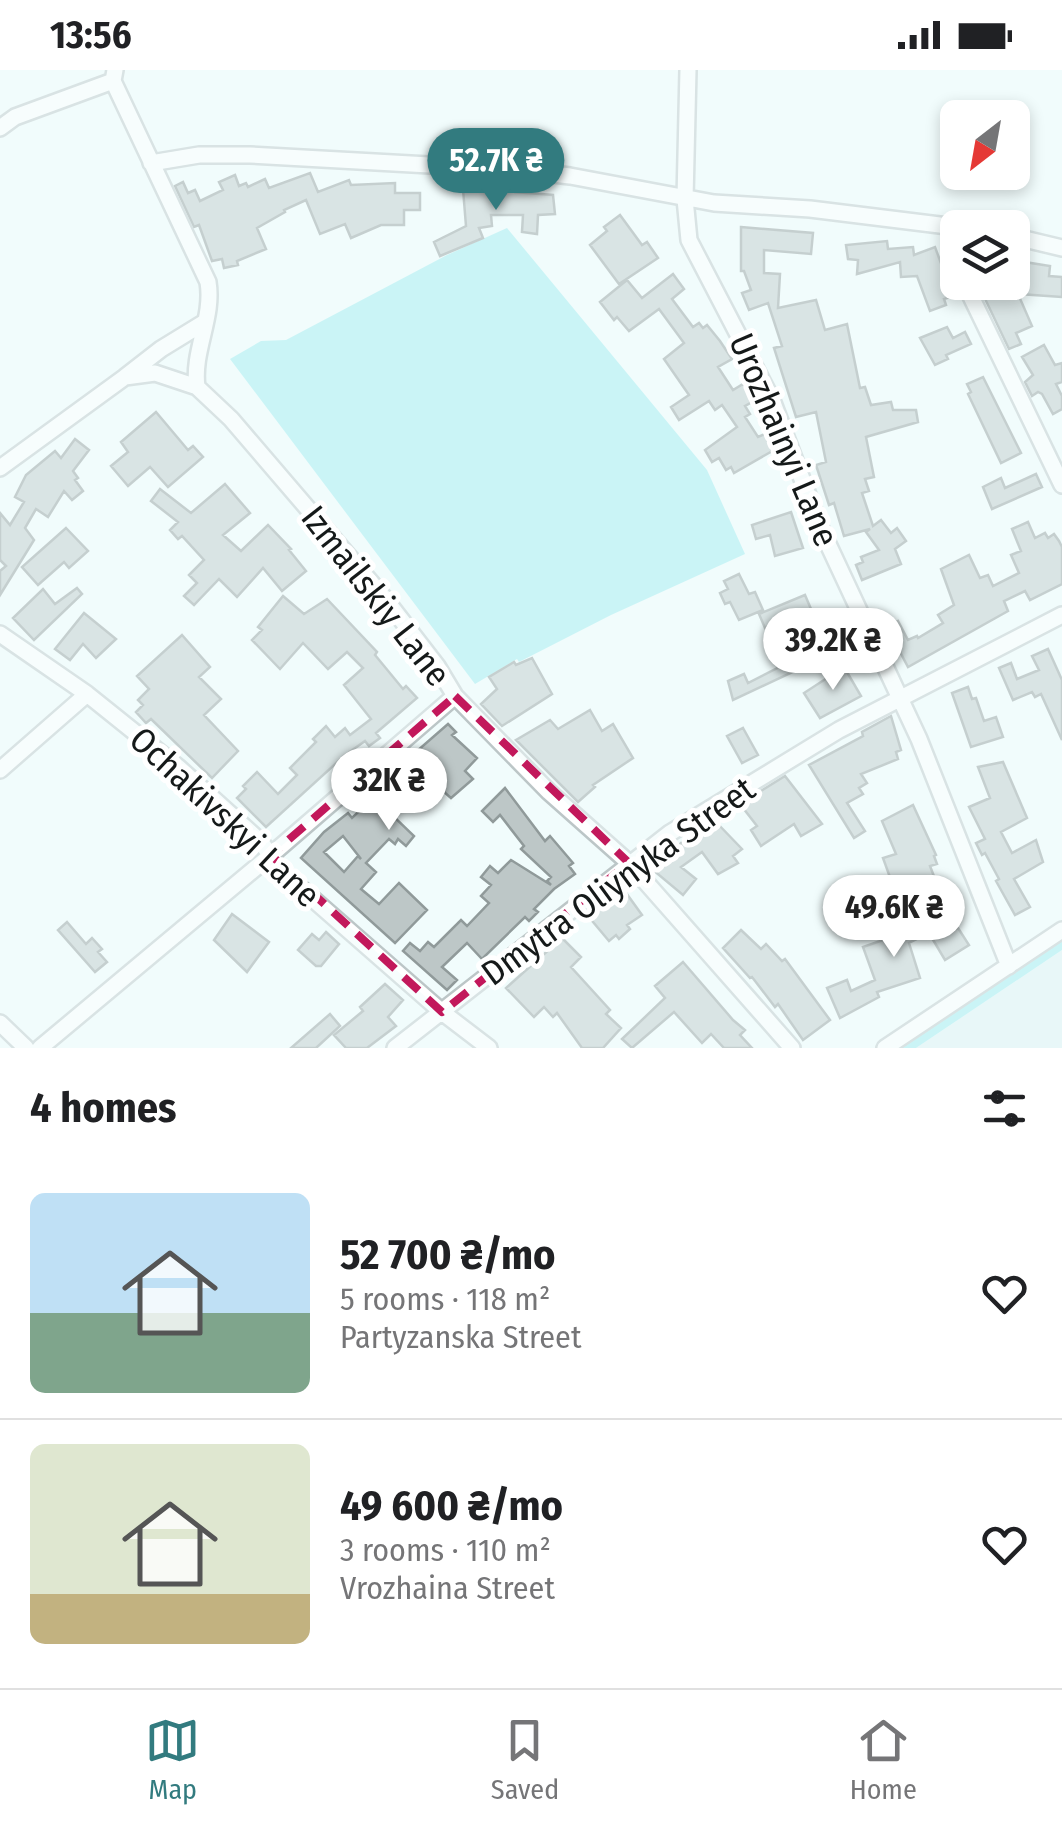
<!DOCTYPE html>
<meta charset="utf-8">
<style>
:root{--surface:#fff;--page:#f6f6f6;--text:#202124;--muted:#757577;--line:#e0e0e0;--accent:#327b7f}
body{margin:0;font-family:"Fira Sans Condensed",sans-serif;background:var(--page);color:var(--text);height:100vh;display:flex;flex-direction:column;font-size:38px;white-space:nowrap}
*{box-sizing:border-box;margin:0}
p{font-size:32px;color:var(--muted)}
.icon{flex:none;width:55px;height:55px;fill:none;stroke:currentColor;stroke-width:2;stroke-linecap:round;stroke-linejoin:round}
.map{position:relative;height:978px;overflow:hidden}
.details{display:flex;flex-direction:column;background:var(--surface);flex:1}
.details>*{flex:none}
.needle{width:65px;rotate:211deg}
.buttons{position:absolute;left:940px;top:30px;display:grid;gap:20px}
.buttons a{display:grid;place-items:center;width:90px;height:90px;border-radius:15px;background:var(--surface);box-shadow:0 5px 15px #0003;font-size:50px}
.price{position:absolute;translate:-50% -85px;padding:0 22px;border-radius:35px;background:#fff;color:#222;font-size:32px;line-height:65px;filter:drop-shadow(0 2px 5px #0008)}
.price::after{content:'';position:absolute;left:50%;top:60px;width:30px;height:22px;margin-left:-15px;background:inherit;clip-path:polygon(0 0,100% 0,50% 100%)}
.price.current{background:var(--accent);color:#fff}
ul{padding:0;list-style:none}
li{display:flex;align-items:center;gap:30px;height:250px;padding:0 30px}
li+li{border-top:2px solid var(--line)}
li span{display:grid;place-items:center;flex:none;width:280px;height:200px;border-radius:15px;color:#555}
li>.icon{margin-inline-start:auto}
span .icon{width:120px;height:120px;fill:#fffc;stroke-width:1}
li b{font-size:42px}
h2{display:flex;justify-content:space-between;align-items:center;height:120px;padding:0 30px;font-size:42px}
.status{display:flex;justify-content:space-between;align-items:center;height:70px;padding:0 50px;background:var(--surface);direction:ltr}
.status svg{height:28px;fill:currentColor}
.tab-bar{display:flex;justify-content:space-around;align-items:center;height:140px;border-top:2px solid var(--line);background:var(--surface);font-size:28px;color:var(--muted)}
.tab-bar a{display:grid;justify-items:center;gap:5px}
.tab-bar .current{color:var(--accent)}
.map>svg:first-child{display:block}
.built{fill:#def2f3}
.green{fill:#9cecf0}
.building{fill:#bdc7c7;stroke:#909a9a;stroke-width:2.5;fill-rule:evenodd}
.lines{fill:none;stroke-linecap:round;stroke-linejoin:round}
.minor-casing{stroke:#bcc6c7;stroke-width:20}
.minor{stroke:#fff;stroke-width:15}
.marked{fill:none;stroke:#c2185b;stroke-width:8;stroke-dasharray:20 12;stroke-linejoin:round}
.labels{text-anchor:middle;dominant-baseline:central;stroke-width:10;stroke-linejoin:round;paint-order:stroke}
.street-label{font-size:35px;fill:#151919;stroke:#fff}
</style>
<div class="status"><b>13:56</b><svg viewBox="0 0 49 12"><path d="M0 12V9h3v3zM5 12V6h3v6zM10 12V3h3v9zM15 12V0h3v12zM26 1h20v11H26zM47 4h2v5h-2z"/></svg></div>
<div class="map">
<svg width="1062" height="978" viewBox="0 0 1062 978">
<rect width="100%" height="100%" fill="#f1fcfc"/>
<!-- built -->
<path class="built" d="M 1062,880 L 1062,978 L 916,978 Z"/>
<!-- green -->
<path class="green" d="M 507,158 L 707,400 L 745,484 L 611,545 L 519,592 L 517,589 L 475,614 L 230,289 L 261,271 L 286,270 L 447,185 Z
M 1062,866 L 1062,880 L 916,978 L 896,978 Z"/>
<!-- building -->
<path class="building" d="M 310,103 L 318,122 L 349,110 L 351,115 L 395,113 L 395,123 L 420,123 L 420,140 L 404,140 L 404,155 L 381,155 L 351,168 L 345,154 L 320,164 L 306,130 L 284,140 L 285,142 L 257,158 L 266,179 L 237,191 L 238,195 L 224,198 L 222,189 L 212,191 L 199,155 L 194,157 L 175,116 L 183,112 L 188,123 L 195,120 L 200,131 L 223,120 L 219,112 L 235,105 L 239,116 L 246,113 L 248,117 L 265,109 L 269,118 Z
M 514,116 L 515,122 L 553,125 L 555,144 L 538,145 L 537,164 L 522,162 L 523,145 L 491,145 L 492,156 L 479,158 L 483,168 L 440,186 L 434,172 L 466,156 L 463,119 Z
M 620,145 L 642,175 L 647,172 L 658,188 L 619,214 L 590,175 L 607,161 L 604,157 Z
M 741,157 L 813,163 L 811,184 L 764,180 L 764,203 L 780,204 L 778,238 L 816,230 L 825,260 L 847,254 L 860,318 L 865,317 L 871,335 L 891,332 L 893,340 L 916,340 L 918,352 L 866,367 L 874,407 L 865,409 L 869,421 L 862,423 L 873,456 L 881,450 L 891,463 L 897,458 L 906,471 L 895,479 L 901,494 L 862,510 L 856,495 L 863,492 L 861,487 L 879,480 L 866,462 L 870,459 L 844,466 L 834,433 L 829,435 L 816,395 L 826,392 L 816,342 L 796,347 L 774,278 L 782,276 L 768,233 L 749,240 L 742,223 L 751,220 L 744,201 L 741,201 Z
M 887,171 L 888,179 L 913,177 L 914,185 L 935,177 L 953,226 L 944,229 L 946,235 L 930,241 L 917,206 L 901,207 L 900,192 L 857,204 L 858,190 L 848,189 L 846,175 Z
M 1012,190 L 1050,196 L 1049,206 L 1062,207 L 1062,227 L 1018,224 L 1032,256 L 1016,263 L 1021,274 L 1009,279 L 977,212 L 1012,212 Z
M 673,204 L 684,219 L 672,229 L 693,257 L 699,253 L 703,258 L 707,255 L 720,271 L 732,289 L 718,297 L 733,320 L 743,314 L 754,331 L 745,336 L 750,344 L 745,347 L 758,367 L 765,364 L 774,380 L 734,403 L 731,397 L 726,400 L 719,388 L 712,392 L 705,380 L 737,357 L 722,335 L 715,340 L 709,331 L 679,350 L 671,337 L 689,325 L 664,289 L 684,273 L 659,239 L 629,261 L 617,247 L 614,250 L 600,232 L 627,210 L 642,228 Z
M 947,257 L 953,268 L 965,262 L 971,274 L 946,285 L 948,289 L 935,295 L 920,268 Z
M 1044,275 L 1055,295 L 1062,293 L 1062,312 L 1056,314 L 1062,326 L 1062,339 L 1053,344 L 1042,324 L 1038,322 L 1032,326 L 1025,312 L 1033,305 L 1022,287 Z
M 983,307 L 1021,383 L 1001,393 L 968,324 L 971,322 L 967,314 Z
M 156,342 L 188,380 L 193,376 L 203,387 L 168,417 L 150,397 L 128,416 L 111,396 L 128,382 L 121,372 Z
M 75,369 L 89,380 L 73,401 L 78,408 L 75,410 L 83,421 L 72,430 L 64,421 L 48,447 L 36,439 L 25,458 L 34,470 L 0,525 L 0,501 L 6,496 L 0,490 L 0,443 L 10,455 L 24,432 L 15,427 L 26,405 L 55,381 L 61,388 Z
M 1036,404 L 1042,417 L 992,439 L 983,417 L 1001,408 L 1005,418 Z
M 225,414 L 250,443 L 223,465 L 241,481 L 268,455 L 291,479 L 289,480 L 306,501 L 282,521 L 263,498 L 237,527 L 219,509 L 194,535 L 184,526 L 197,513 L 189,505 L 204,490 L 182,466 L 178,469 L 170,460 L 178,452 L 151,431 L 160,419 L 191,443 Z
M 791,442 L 803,478 L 775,486 L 770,465 L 756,469 L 752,455 Z
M 1028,452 L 1035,468 L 1045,463 L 1048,468 L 1054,464 L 1059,471 L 1062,477 L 1062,514 L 1030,530 L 1025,521 L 1004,531 L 1008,541 L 908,597 L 887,557 L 898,551 L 908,570 L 917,566 L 918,568 L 943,553 L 938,545 L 954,535 L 941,499 L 969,485 L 980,508 L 988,505 L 993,516 L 1019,503 L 1011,485 L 1021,481 L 1012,459 Z
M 66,458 L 88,481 L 69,498 L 64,492 L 38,515 L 22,497 Z
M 739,504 L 749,524 L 755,522 L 763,540 L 739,550 L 730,532 L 725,534 L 720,523 L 728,519 L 724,511 Z
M 77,518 L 82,524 L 34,570 L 13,548 L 43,519 L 55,534 Z
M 805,525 L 814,546 L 823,542 L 840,570 L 809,586 L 812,593 L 733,630 L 728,611 L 744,604 L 748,613 L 795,589 L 777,552 L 765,558 L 759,544 Z
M 283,526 L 304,544 L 327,529 L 377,582 L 375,585 L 403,619 L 406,616 L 417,628 L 376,663 L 380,668 L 369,676 L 365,671 L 344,686 L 266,757 L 237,728 L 246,719 L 243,716 L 257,702 L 278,724 L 297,705 L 290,698 L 316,672 L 313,669 L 326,656 L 335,667 L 345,658 L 350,665 L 371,649 L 344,615 L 363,598 L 347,582 L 328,599 L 303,573 L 280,599 L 252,570 L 262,560 L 258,557 Z
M 84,543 L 116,569 L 96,588 L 83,574 L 70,590 L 55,579 Z
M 182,565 L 210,597 L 199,607 L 221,629 L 204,645 L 238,681 L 212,708 L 151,649 L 146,653 L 136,642 L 143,635 L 138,630 L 149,619 L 137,606 Z
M 1048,579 L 1062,610 L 1062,670 L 1041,624 L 1035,627 L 1032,622 L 1013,630 L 999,598 L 1011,593 L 1017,609 L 1039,600 L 1032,586 Z
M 532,588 L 552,624 L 502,656 L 481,634 L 497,619 L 489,607 L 514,592 L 516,595 Z
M 844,597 L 861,626 L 820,648 L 804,623 Z
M 968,617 L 972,629 L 976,628 L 984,651 L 996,647 L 1003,667 L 971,677 L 952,623 Z
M 590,640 L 602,661 L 613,654 L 633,688 L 593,715 L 595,717 L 578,732 L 516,670 L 550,650 L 558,659 Z
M 891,646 L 901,680 L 896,682 L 898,689 L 861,704 L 867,713 L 859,718 L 863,724 L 847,733 L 865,761 L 854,768 L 809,695 L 863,666 L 862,662 Z
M 448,654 L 456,662 L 452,665 L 477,688 L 465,701 L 473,709 L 451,728 L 443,721 L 428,736 L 413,722 L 392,745 L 414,766 L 406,776 L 398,769 L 395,774 L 389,769 L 366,793 L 376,802 L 361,819 L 379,834 L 399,813 L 427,840 L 395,873 L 301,788 L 324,762 L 348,743 L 352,748 L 374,727 L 381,734 L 402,711 L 393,702 ZM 343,766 L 361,789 L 358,786 L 344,802 L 324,782 Z
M 743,658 L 758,685 L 742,693 L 727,666 Z
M 1003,692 L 1027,748 L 1001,762 L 1012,783 L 1036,770 L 1043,792 L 1014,809 L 1030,837 L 1015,845 L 996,811 L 999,809 L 985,783 L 982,785 L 976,773 L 985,769 L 969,737 L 990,728 L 978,697 Z
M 785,706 L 822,754 L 801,766 L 794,754 L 761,776 L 751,760 L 757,756 L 740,734 Z
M 505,718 L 545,771 L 550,766 L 573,793 L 569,796 L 575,804 L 554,819 L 534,839 L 538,842 L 529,851 L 525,847 L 482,889 L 467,873 L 442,897 L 457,910 L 447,920 L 403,881 L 410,873 L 420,881 L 428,872 L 434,877 L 461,850 L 467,856 L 489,833 L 481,826 L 491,815 L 481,807 L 490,796 L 498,803 L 511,790 L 551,815 L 547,811 L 551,807 L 521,779 L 524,776 L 500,745 L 493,752 L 482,741 Z
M 913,735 L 936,785 L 934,786 L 937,794 L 930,796 L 940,822 L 952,816 L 957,826 L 923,841 L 919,828 L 900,835 L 883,788 L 896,784 L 882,751 Z
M 716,752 L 742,779 L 733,786 L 738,793 L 718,804 L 702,782 L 681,797 L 696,809 L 683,825 L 653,800 L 681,773 L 683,775 Z
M 624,820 L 642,845 L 627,855 L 630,859 L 619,869 L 616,865 L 609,871 L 588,846 Z
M 899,843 L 906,859 L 935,844 L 946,865 L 958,858 L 969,875 L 945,890 L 929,863 L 909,873 L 920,908 L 877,922 L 879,927 L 840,948 L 827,918 L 847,910 L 851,921 L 875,910 L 863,877 L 886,869 L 878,852 Z
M 232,844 L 269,872 L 247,902 L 214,870 Z
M 67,852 L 86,874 L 92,868 L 102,879 L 98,882 L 107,892 L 95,902 L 58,860 Z
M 741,860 L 761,879 L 766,874 L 782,891 L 785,889 L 830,950 L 803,970 L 778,934 L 775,937 L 752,907 L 750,908 L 723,878 Z
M 326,862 L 339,874 L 321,896 L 316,896 L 298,880 L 312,864 L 319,870 Z
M 562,868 L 581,887 L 571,897 L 610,940 L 606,944 L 621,958 L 603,978 L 582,978 L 557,943 L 553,947 L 544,937 L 534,947 L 506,918 Z
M 683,892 L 733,950 L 745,960 L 740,965 L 752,978 L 724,978 L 711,964 L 702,973 L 674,942 L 632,978 L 622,969 L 665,928 L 655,916 Z
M 385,914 L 403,930 L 388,947 L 396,956 L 367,978 L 346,978 L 334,965 L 363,941 L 360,937 Z
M 330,944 L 340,956 L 316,978 L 291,978 Z"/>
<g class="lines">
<defs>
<path id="minor" d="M 115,0 L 113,11 L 208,212 C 214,248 192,281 197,317 L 231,349 L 386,530 L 437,596 L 455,626 L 549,722 L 629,793 L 792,978
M 688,0 L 685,129 L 689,170 L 772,330 L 821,459 L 919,669 L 1009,896
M 0,58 L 15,47 L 113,11
M 151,93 L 199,85 L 250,85 L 518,100 L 570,106 L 714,133 L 810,139 L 964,158
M 950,155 L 958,193
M 1012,166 L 1062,178
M 964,212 L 1062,415
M 125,307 L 161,279 L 205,252
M 0,398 L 125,307 L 155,303 L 197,317
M 0,564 L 87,624 L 178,697 L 261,772 L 281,801 L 442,942 L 489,978
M 0,700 L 87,624
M 0,953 L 26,978
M 40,978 L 271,785 L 455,626
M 395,978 L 670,763 L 839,660 L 1062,545
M 885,978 L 1062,860"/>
</defs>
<!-- minor casing -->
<use href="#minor" class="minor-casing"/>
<!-- minor -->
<use href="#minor" class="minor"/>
</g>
<!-- marked area -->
<path d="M0 0H1062V978H0ZM 455,626 L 629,793 L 442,942 L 271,785 Z" fill="#f1fcfc" fill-opacity=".55" fill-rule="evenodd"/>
<path class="marked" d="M 455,626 L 629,793 L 442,942 L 271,785 Z"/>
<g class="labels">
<!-- street labels -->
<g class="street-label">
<text transform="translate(784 370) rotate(67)">Urozhainyi Lane</text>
<text transform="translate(376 526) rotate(52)">Izmailskiy Lane</text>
<text transform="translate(225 747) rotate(43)">Ochakivskyi Lane</text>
<text transform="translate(618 811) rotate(-36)">Dmytra Oliynyka Street</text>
</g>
</g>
</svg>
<div class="buttons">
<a><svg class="needle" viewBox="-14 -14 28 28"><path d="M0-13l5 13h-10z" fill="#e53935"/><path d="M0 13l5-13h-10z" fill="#757577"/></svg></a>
<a><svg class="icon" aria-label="layers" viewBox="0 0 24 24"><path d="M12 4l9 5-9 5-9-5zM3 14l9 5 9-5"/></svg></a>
</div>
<b class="price current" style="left:496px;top:143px">52.7K ₴</b>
<b class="price" style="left:833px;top:623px">39.2K ₴</b>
<b class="price" style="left:389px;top:763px">32K ₴</b>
<b class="price" style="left:894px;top:890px">49.6K ₴</b>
</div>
<section class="details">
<h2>4 homes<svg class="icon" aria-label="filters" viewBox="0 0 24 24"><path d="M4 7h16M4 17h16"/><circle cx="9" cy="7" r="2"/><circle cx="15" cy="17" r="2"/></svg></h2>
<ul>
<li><span style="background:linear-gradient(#bfe0f5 60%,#7fa58c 0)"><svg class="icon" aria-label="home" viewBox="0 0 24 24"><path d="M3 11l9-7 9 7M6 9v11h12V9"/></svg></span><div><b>52 700 ₴/mo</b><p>5 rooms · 118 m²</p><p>Partyzanska Street</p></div><svg class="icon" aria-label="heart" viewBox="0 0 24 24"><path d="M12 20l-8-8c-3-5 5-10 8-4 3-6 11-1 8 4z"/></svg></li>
<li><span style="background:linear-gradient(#dfe7d0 75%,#c2b280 0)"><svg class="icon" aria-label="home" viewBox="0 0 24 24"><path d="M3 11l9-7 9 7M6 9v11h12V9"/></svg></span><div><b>49 600 ₴/mo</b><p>3 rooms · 110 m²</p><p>Vrozhaina Street</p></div><svg class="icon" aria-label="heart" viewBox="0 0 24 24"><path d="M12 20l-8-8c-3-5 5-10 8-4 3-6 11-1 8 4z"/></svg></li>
</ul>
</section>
<nav class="tab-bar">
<a class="current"><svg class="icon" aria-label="map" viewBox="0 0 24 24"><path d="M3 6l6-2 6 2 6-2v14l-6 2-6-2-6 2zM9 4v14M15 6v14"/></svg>Map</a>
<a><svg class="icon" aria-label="saved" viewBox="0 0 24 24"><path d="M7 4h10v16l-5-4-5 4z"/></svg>Saved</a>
<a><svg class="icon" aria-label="home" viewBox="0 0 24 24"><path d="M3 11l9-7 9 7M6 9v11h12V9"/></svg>Home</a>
</nav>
